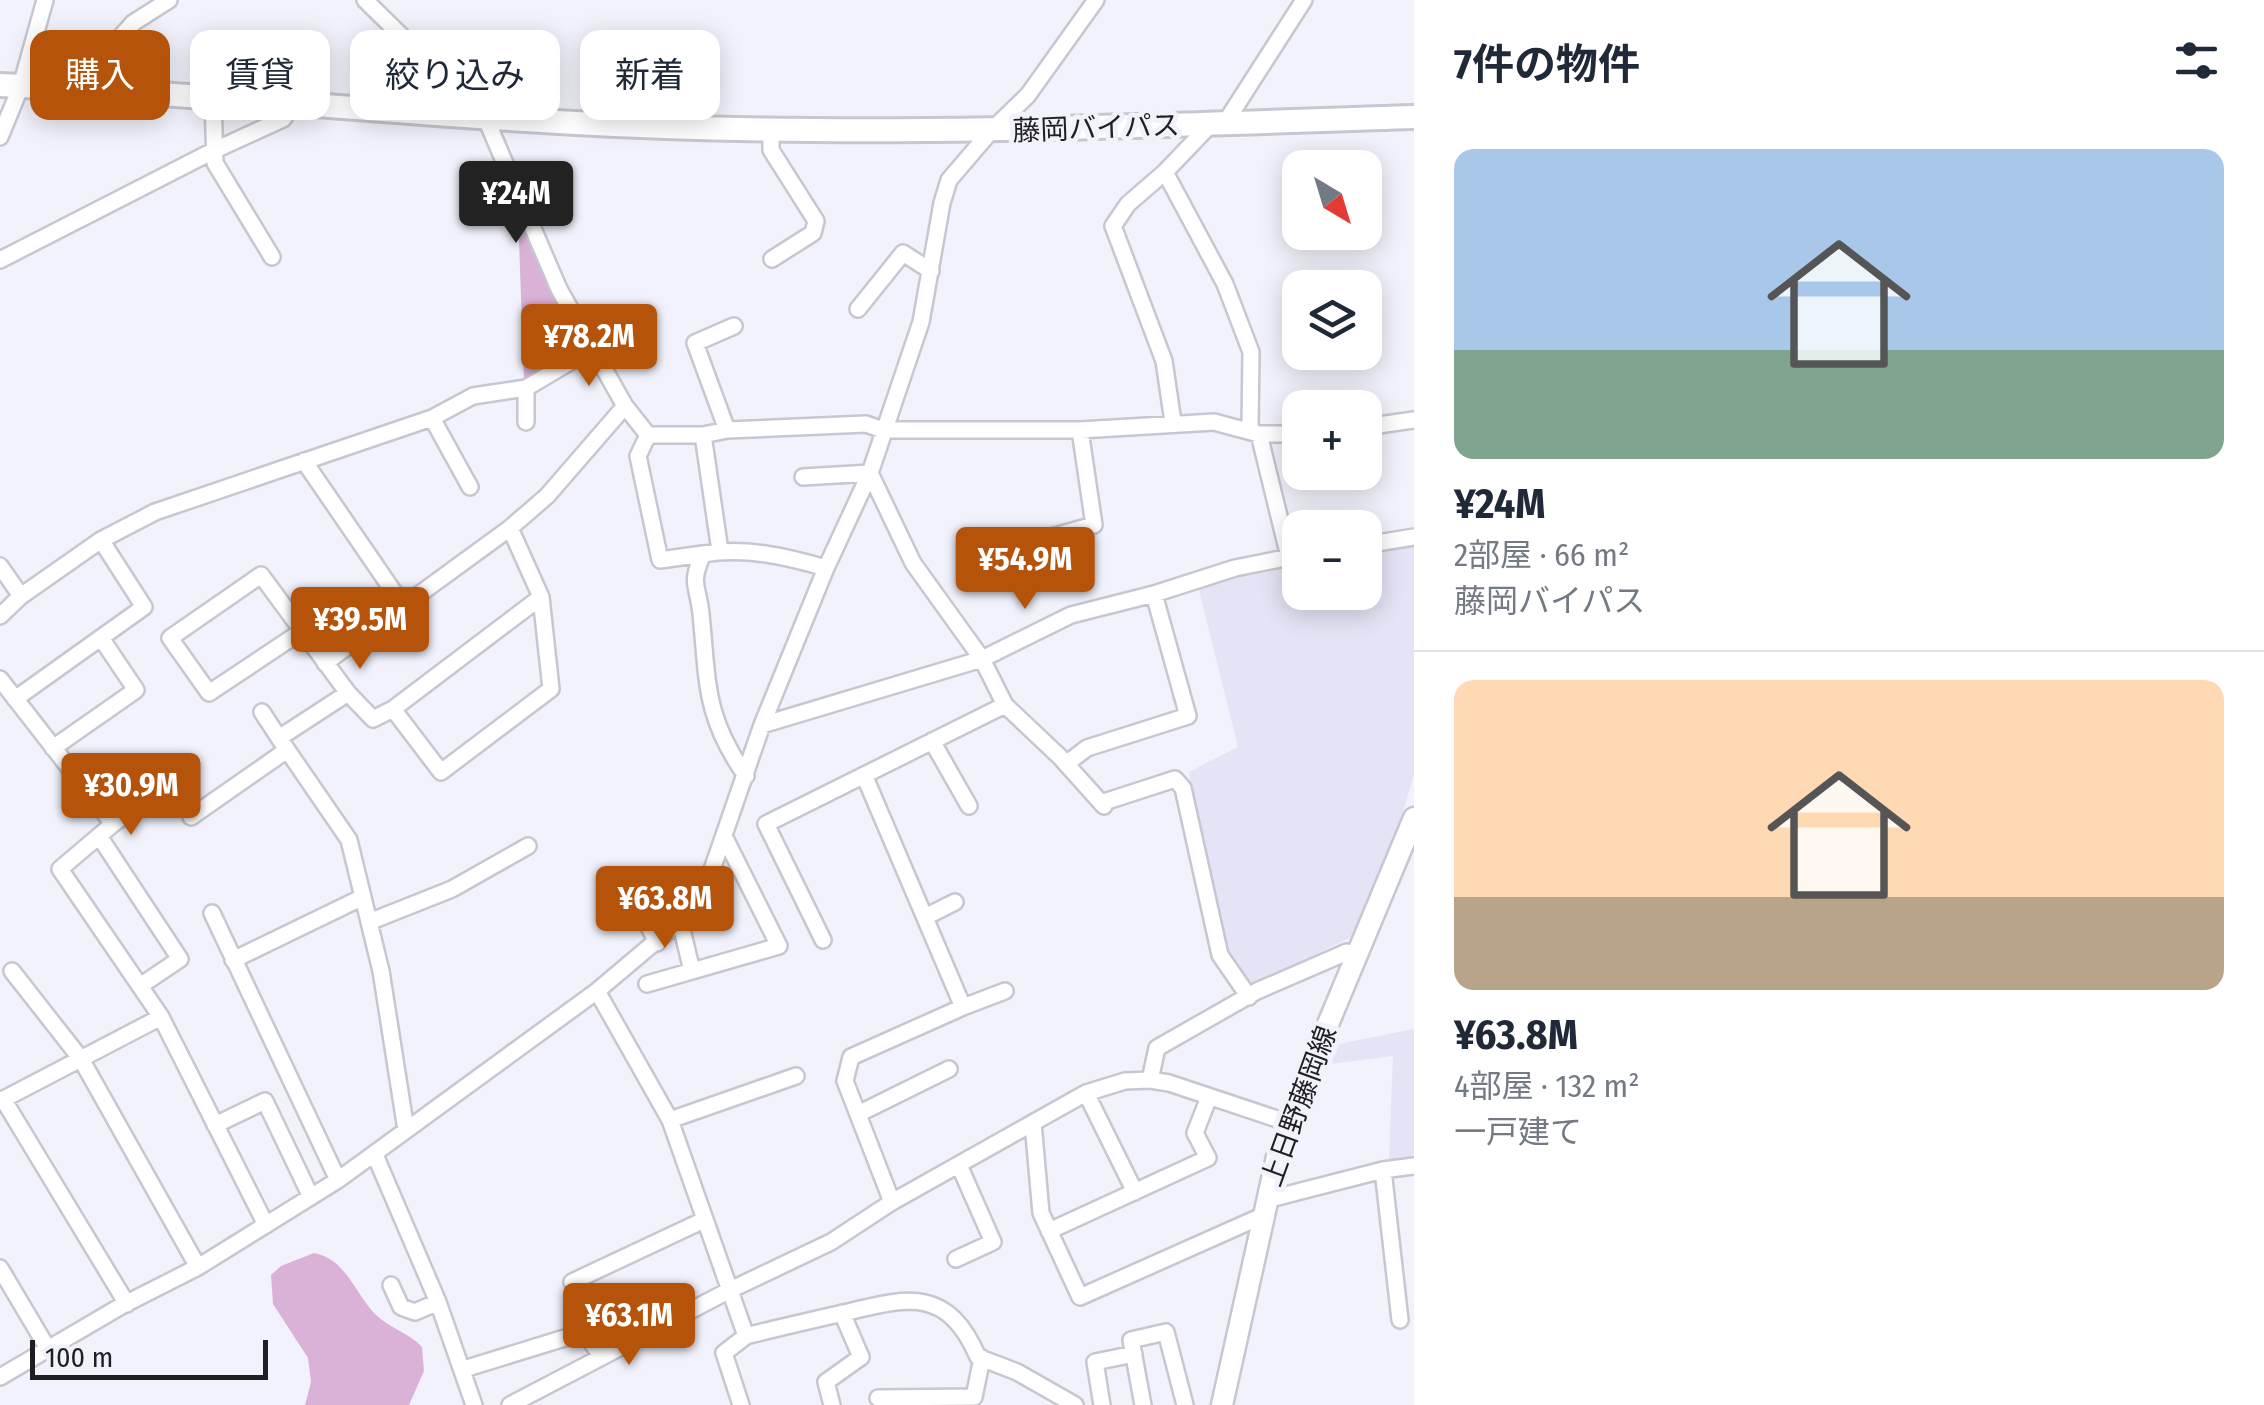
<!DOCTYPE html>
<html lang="ja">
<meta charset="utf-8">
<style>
:root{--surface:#fff;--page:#f2f2f3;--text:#1f2937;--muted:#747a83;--line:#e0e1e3;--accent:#b45309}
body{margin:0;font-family:"Fira Sans Condensed","Noto Sans JP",sans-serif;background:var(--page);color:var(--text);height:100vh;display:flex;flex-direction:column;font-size:38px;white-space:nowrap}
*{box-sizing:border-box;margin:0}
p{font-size:32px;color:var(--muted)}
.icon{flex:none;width:55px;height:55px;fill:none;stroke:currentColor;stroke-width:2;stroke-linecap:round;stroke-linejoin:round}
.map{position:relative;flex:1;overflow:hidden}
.sheet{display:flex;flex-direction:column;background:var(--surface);width:850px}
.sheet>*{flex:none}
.guide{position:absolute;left:30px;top:30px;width:950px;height:90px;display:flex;gap:20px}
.needle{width:65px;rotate:142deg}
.buttons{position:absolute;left:1282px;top:150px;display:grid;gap:20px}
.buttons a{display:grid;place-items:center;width:100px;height:100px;border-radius:20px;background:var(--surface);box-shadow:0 5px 25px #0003;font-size:50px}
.scale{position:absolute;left:30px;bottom:25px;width:238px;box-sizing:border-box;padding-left:10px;border:5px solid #1f1f23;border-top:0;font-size:28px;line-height:35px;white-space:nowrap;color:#1f1f23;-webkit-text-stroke:8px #f2f2fc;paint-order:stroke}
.price{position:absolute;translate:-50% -85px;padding:0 22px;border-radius:10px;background:var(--accent);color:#fff;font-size:32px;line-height:65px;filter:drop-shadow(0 2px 5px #0008)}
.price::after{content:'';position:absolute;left:50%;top:60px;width:30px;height:22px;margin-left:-15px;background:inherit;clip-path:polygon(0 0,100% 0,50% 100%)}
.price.selected{background:#222;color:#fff}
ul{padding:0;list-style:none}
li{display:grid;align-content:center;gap:20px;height:530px;padding:0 40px}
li+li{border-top:2px solid var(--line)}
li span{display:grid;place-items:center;height:310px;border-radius:20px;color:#555}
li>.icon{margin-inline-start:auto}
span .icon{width:180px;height:180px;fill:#fffc;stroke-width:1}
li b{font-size:42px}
h2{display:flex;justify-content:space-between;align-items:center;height:120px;padding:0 40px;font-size:42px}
.tag{padding:0 35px;border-radius:20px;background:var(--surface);box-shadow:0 5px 25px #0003;font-size:35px;line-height:90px}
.tag.selected{background:var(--accent);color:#fff}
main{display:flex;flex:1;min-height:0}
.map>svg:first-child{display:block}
.built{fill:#e4e4f6}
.green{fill:#dbb2d7}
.building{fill:#524e56}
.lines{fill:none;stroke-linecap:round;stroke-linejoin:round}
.minor-casing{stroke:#c7c7d1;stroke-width:20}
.major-casing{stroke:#c7c7d1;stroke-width:25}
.highway-casing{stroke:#c7c7d1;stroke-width:28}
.minor{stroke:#fff;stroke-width:15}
.major{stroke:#fff;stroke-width:20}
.highway{stroke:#fff;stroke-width:22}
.labels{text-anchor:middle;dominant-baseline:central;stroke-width:10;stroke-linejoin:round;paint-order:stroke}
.street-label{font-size:28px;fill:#1f1f23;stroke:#f2f2fc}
</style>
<main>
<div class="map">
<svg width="1414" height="1405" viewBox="0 0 1414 1405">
<rect width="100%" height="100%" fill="#f2f2fc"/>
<!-- built -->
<path class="built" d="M 1414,544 L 1414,775 L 1399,825 L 1356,935 L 1246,988 L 1224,948 L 1207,875 L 1207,862 L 1189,772 L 1238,747 L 1198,586 L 1300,564 L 1300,592 L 1365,592 L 1365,552 Z
M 1414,1029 L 1414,1159 L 1389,1160 L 1393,1056 L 1330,1064 L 1339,1044 Z"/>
<!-- green -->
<path class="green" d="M 518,213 L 578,341 L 575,352 L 524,381 Z
M 314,1253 C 346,1259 354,1292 375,1314 C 389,1328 408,1332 422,1347 L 424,1371 L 409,1405 L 305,1405 L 311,1382 L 308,1358 L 273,1304 L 271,1275 L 281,1266 Z"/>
<!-- building -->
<path class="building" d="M 358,48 L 383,49 L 382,53 L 387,54 L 387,71 L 380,71 L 378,81 L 358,82 L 358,74 L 354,75 Z"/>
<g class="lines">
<defs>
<path id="minor" d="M 365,0 L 486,119 L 559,289 L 625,406 L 648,435 L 703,435 L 727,430 L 866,424 L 883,430 L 1080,430 L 1214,422 L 1259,434 L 1300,434
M 74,89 L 133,23 L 169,0
M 213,98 L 215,163 L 272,257
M 376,110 L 405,79 L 414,48
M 1225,123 L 1304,0
M 771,129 L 771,150 L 816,221 L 813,233 L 772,259
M 0,137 L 21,86 L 45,0
M 1165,172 L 1211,124
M 0,260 L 213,151 L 283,119 L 294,102
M 858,309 L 903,253 L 931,271
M 526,388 L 526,422
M 432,418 L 470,487
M 1173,422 L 1164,361 L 1113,226 L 1128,204 L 1165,172 L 1225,284 L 1251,352 L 1250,429
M 1365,427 L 1414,420
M 727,430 L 695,343 L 734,326
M 1259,434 L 1289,557
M 648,435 L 638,456 L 660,560 L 703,554
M 703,435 L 720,551
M 304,461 L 402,604
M 803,477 L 870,473 L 913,563 L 982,659 L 1005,705 L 1060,757 L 1104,806
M 1365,545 L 1414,537
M 1011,548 L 1094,525 L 1080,430
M 0,566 L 21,596
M 0,616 L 21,596 L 101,540 L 155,512 L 432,418 L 473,396 L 526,388 L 592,349
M 302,631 L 209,693 L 170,638 L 261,575 L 348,693 L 279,738 L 349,840 L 381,971 L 406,1130
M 325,663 L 510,528 L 547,496 L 625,406
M 0,679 L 113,824 L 60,869 L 161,1017
M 348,693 L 373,719 L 393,709 L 441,772 L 551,689 L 541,597 L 510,528
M 15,699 L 144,607 L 101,540
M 393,709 L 541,597
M 262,712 L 279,738
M 762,725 L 982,659 L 1071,615 L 1154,594 L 1235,568 L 1300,555
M 932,741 L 969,806
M 53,748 L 136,690 L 101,638
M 1066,764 L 1087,748 L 1188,716 L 1154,594
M 864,775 L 963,1007 L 851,1057 L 845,1081 L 892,1202
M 746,776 C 704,716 708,683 701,614 C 698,584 689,585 703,554 C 745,547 785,556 826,568
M 1101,803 L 1175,779 L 1183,788 L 1220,955 L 1249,997
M 191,817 L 287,750
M 113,824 L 180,774
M 99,836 L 180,959 L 140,986
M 629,886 L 657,943
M 212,913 L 338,1180
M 925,917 L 955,902
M 680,921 L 692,971
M 369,922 L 452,889 L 528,846
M 823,940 L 766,824 L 1005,705
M 233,960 L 363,897
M 12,971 L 81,1059 L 198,1267
M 647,984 L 779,946 L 724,836
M 597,991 L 670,1120 L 746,1336 C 777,1328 808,1321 839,1314 C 904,1299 946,1283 978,1357 L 1017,1372 L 1075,1405
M 963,1007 L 1005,991
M 1150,1080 L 1157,1048 L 1257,991 L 1347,952 L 1357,954
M 1086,1093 L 1135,1192
M 3,1099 L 127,1304
M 0,1101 L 161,1017 L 266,1225
M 858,1114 L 949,1069
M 670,1120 L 796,1076
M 1033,1123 L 1041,1213 L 1080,1297 L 1262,1216
M 215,1125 L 265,1101 L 311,1197
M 375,1155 L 438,1302 L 474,1405
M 1383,1170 L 1400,1320
M 1266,1200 L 1383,1170 L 1414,1166
M 1049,1231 L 1208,1158 L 1195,1133 L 1209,1097
M 956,1259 L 993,1242 L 959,1165
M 0,1268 L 48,1349
M 572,1282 L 704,1220
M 391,1285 L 401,1307 L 415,1312 L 438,1302
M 464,1369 L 584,1332 L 602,1357
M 0,1377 L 123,1305 L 198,1267 L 338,1180 L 597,991 L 680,921 L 706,887 L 762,725 L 826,568 L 870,473 L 921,322 L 942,203 L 949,180 L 991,131 L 1028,95 L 1096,0
M 878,1398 L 974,1397 L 982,1358
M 510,1405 L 728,1291 L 831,1242 L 892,1202 L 1086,1093 L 1125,1081 L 1150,1080 L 1169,1083 L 1289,1123
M 741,1405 L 724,1353 L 746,1336
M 832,1405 L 826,1382 L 861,1357 L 842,1313
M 1102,1405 L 1095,1362 L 1134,1354
M 1143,1405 L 1131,1340 L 1166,1332 L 1185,1405"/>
<path id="major" d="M 1222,1405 L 1277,1157 L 1298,1096 L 1414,818"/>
<path id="highway" d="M 0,85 C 222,94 443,119 665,127 C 915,136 1164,125 1414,117"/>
</defs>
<!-- minor casing -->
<use href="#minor" class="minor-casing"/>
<!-- major casing -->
<use href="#major" class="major-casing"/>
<!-- highway casing -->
<use href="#highway" class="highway-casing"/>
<!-- minor -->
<use href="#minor" class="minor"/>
<!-- major -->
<use href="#major" class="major"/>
<!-- highway -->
<use href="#highway" class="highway"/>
</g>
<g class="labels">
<!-- street labels -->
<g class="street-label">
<text transform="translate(1096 128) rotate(-2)">藤岡バイパス</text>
<text transform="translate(1299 1106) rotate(-70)">上日野藤岡線</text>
</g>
</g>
</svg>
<div class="buttons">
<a><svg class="needle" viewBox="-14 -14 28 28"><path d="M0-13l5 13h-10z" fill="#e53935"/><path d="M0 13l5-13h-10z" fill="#747a83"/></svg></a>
<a><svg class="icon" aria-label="layers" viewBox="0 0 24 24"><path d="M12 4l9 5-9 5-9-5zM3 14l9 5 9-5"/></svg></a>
<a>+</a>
<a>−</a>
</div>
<div class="scale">100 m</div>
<b class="price selected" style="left:516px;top:246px">¥24M</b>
<b class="price" style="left:589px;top:389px">¥78.2M</b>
<b class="price" style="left:1025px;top:612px">¥54.9M</b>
<b class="price" style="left:360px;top:672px">¥39.5M</b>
<b class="price" style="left:131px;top:838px">¥30.9M</b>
<b class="price" style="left:665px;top:951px">¥63.8M</b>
<b class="price" style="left:629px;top:1368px">¥63.1M</b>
<div class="guide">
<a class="tag selected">購入</a>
<a class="tag">賃貸</a>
<a class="tag">絞り込み</a>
<a class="tag">新着</a>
</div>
</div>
<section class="sheet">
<h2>7件の物件<svg class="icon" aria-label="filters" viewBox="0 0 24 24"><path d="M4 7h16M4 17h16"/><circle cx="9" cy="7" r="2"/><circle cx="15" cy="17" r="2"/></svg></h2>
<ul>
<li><span style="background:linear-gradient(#a9c7e8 65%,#7fa58c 0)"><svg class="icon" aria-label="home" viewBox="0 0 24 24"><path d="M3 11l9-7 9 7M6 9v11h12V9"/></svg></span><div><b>¥24M</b><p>2部屋 · 66 m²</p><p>藤岡バイパス</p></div></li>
<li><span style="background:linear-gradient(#ffd9b3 70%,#b9a48a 0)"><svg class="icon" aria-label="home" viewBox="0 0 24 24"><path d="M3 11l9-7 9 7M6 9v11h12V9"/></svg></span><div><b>¥63.8M</b><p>4部屋 · 132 m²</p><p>一戸建て</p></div></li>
</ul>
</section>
</main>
